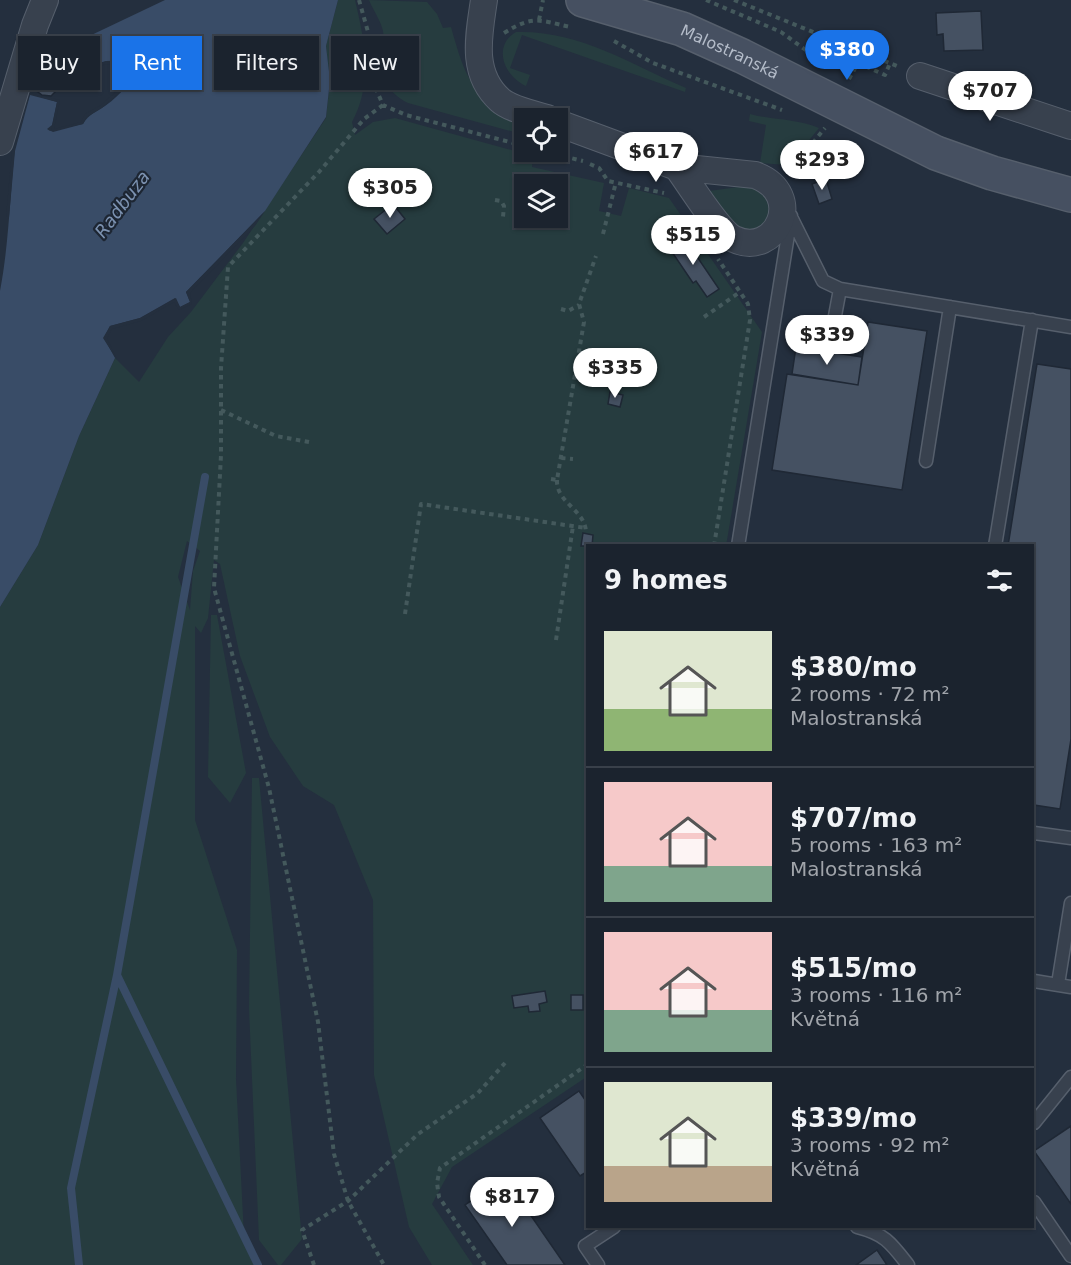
<!DOCTYPE html>
<meta charset="utf-8">
<style>
:root{--surface:#1b232e;--page:#282f3a;--text:#f1f3f6;--muted:#a0a4aa;--line:#39404a;--accent:#1a73e8}
body{margin:0;font-family:"DejaVu Sans",sans-serif;background:var(--page);color:var(--text);height:100vh;display:flex;flex-direction:column;font-size:22px;white-space:nowrap}
*{box-sizing:border-box;margin:0}
p{font-size:20px;color:var(--muted)}
.icon{flex:none;width:33px;height:33px;fill:none;stroke:currentColor;stroke-width:2;stroke-linecap:round;stroke-linejoin:round}
.map{position:relative;flex:1;overflow:hidden}
.side{position:absolute;left:586px;top:544px;width:448px;height:684px;display:flex;flex-direction:column;background:var(--surface);border-radius:0px;box-shadow:0 2px 4px #0004,0 0 0 2px var(--line)}
.side>*{flex:none}
.top-card{position:absolute;left:18px;top:36px;width:478px;height:54px;display:flex;gap:12px}
.controls{position:absolute;left:514px;top:108px;display:grid;gap:12px}
.controls a{display:grid;place-items:center;width:54px;height:54px;border-radius:0px;background:var(--surface);box-shadow:0 2px 4px #0004,0 0 0 2px var(--line);font-size:30px}
.price{position:absolute;translate:-50% -51px;padding:0 14px;border-radius:21px;background:#fff;color:#222;font-size:20px;line-height:39px;filter:drop-shadow(0 2px 3px #0008)}
.price::after{content:'';position:absolute;left:50%;top:36px;width:18px;height:14px;margin-left:-9px;background:inherit;clip-path:polygon(0 0,100% 0,50% 100%)}
.price.current{background:var(--accent);color:#fff}
ul{padding:0;list-style:none}
li{display:flex;align-items:center;gap:18px;height:150px;padding:0 18px}
li+li{border-top:2px solid var(--line)}
li span{display:grid;place-items:center;flex:none;width:168px;height:120px;border-radius:0px;color:#555}
li>.icon{margin-inline-start:auto}
span .icon{width:72px;height:72px;fill:#fffc;stroke-width:1}
li b{font-size:26px}
h2{display:flex;justify-content:space-between;align-items:center;height:72px;padding:0 18px;font-size:26px}
.chip{padding:0 21px;border-radius:0px;background:var(--surface);box-shadow:0 2px 4px #0004,0 0 0 2px var(--line);font-size:21px;line-height:54px}
.chip.current{background:var(--accent);color:#fff}
.map>svg:first-child{display:block}
.green{fill:#263c3f;fill-rule:evenodd}
.water{fill:#394c67}
.pier{fill:#242f3e}
.lines{fill:none;stroke-linecap:round;stroke-linejoin:round}
.stream{stroke:#394c67;stroke-width:8}
.building{fill:#455162;stroke:#1f2835;stroke-width:1.5}
.service-casing{stroke:#565f6c;stroke-width:15}
.minor-casing{stroke:#565f6c;stroke-width:28}
.secondary-casing{stroke:#565f6c;stroke-width:36}
.path{stroke:#44595c;stroke-width:4;stroke-dasharray:4.5 4.5;stroke-linecap:butt}
.service{stroke:#38414e;stroke-width:12}
.minor{stroke:#38414e;stroke-width:26}
.secondary{stroke:#465061;stroke-width:33}
.labels{text-anchor:middle;dominant-baseline:central;stroke-width:4.5;stroke-linejoin:round;paint-order:stroke}
.street-label{font-size:16px;fill:#b4bcc9;stroke:#1d2633}
.water-label{font-size:18px;font-style:italic;fill:#7c92b1;stroke:#1d2633}
</style>
<div class="map">
<svg width="1071" height="1265" viewBox="0 0 1071 1265">
<rect width="100%" height="100%" fill="#242f3e"/>
<!-- green -->
<path class="green" d="M 338,0 L 355,0 C 365,42 373,83 352,122 L 355,135 L 373,122 L 395,118 L 533,156 L 532,167 L 604,183 L 599,211 L 621,216 L 629,188 L 669,198 L 762,332 L 726,546 L 588,546 L 588,1076 L 452,1167 L 432,1204 L 473,1265 L 432,1265 L 409,1227 L 374,1075 L 373,900 L 334,805 L 303,786 L 270,737 L 240,656 L 220,564 L 214,560 L 208,618 L 201,633 L 195,626 L 195,820 L 237,950 L 236,1079 L 244,1236 L 258,1265 L 0,1265 L 0,607 L 38,545 L 79,436 L 115,358 L 139,382 L 168,337 L 191,312 L 243,243 L 326,118 L 330,80 L 326,46 ZM 525,184 L 558,184 L 558,218 L 525,218 ZM 187,541 L 200,551 L 193,571 L 190,610 L 178,577 Z
M 369,0 L 427,2 L 437,14 L 443,28 L 451,27 C 467,84 472,95 525,121 L 525,135 L 408,103 C 374,86 388,62 383,31 C 381,21 373,10 369,0 Z
M 516,32 C 579,30 630,64 686,88 L 685,92 L 522,35 L 510,68 L 530,75 L 526,86 C 504,76 492,46 516,32 Z
M 750,114 C 772,120 798,119 819,128 L 789,165 L 760,163 L 766,125 L 749,121 Z
M 753,185 L 772,201 L 765,226 L 747,232 L 731,224 L 709,191 Z
M 211,615 L 217,615 L 246,773 L 230,803 L 208,777 Z
M 252,778 L 259,778 L 302,1239 L 281,1265 L 278,1265 L 259,1240 L 249,1009 Z"/>
<!-- water -->
<path class="water" d="M 165,0 L 338,0 L 326,46 L 330,80 L 326,117 L 265,211 L 186,292 L 190,302 L 180,307 L 175,298 L 140,318 L 110,326 L 104,338 L 115,358 L 79,436 L 38,545 L 0,607 L 0,291 C 9,244 10,193 15,148 C 18,130 25,112 30,94 L 57,102 L 52,125 L 47,129 L 50,131 L 83,124 C 89,114 96,112 105,106 C 122,94 133,80 141,61 L 107,61 L 93,65 L 83,39 Z"/>
<!-- pier -->
<path class="pier" d="M 82,36 L 93,65 L 106,61 L 141,60 L 140,66 L 133,81 L 102,108 L 87,117 L 83,124 L 53,132 L 51,131 L 57,102 L 30,95 L 15,151 L 9,217 L 6,217 L 12,150 L 28,93 L 60,100 L 54,129 L 81,122 L 85,114 L 101,105 L 130,79 L 138,65 L 107,64 L 92,68 L 80,40 Z
M 265,211 L 255,226 L 190,293 L 192,304 L 179,310 L 174,302 L 141,321 L 112,329 L 107,338 L 117,360 L 103,338 L 110,326 L 140,318 L 176,298 L 180,307 L 190,302 L 186,292 Z"/>
<g class="lines">
<!-- stream -->
<path class="stream" d="M 205,477 L 117,975 L 258,1265
M 79,1265 L 71,1188 L 117,975"/>
</g>
<!-- building -->
<path class="building" d="M 981,11 L 983,50 L 944,51 L 943,34 L 937,35 L 936,13 Z
M 67,37 L 72,51 L 61,86 L 51,96 L 42,95 L 34,89 L 33,79 L 43,45 Z
M 826,179 L 832,199 L 819,204 L 812,184 Z
M 393,204 L 405,219 L 387,234 L 374,219 Z
M 683,236 L 719,289 L 707,297 L 696,281 L 693,283 L 668,246 Z
M 868,322 L 927,331 L 902,490 L 772,470 L 787,374 L 858,385 Z
M 796,347 L 862,357 L 858,385 L 792,374 Z
M 1037,364 L 1071,369 L 1071,739 L 1060,809 L 1034,805 L 1034,546 L 1008,546 Z
M 610,392 L 623,395 L 620,407 L 608,404 Z
M 583,533 L 593,535 L 592,546 L 581,546 Z
M 545,991 L 547,1002 L 539,1004 L 540,1011 L 529,1012 L 528,1006 L 514,1008 L 512,996 Z
M 571,995 L 583,995 L 583,1010 L 571,1010 Z
M 579,1091 L 588,1104 L 588,1171 L 580,1176 L 540,1118 Z
M 1071,1126 L 1071,1204 L 1034,1151 Z
M 505,1178 L 565,1265 L 507,1265 L 465,1205 Z
M 877,1250 L 887,1265 L 856,1265 Z"/>
<g class="lines">
<defs>
<path id="service" d="M 791,217 L 823,281 L 840,289 L 1071,327
M 829,348 L 840,289
M 926,461 L 950,307
M 738,546 L 791,216
M 995,546 L 1032,320
M 1034,833 L 1071,838
M 1034,981 L 1071,987
M 1058,984 L 1071,903
M 1034,1123 L 1071,1077
M 1034,1202 L 1071,1256
M 857,1227 C 885,1234 891,1243 908,1265
M 598,1265 L 585,1246 L 614,1227"/>
<path id="minor" d="M 484,0 C 479,35 470,73 500,100 C 510,109 533,114 547,118
M 920,76 L 1071,126
M 558,123 L 677,167 L 755,175 C 807,194 776,259 734,239 C 718,231 689,183 677,167
M 0,142 L 35,25 L 45,0"/>
<g id="secondary">
<path id="s1" d="M 583,0 L 682,29 L 742,56 L 936,153 L 992,173 L 1071,195"/>
</g>
</defs>
<!-- service casing -->
<use href="#service" class="service-casing"/>
<!-- minor casing -->
<use href="#minor" class="minor-casing"/>
<!-- secondary casing -->
<use href="#secondary" class="secondary-casing"/>
<!-- path -->
<path class="path" d="M 359,0 L 370,39 L 373,82 L 383,105 L 406,115 L 525,146
M 706,0 L 781,32 L 818,59
M 734,0 L 897,66
M 539,20 L 543,0
M 504,33 C 533,15 539,20 570,27
M 614,41 L 653,63 L 782,110
M 849,79 L 858,63 L 885,75 L 890,63
M 383,105 L 364,119 L 319,172 L 228,267 L 221,368 L 221,455 L 214,588 L 269,788 L 318,1022 L 334,1154 L 348,1201 L 384,1265
M 546,152 L 583,161
M 590,164 L 599,168 L 608,181 L 664,193
M 790,171 L 825,128
M 495,200 L 501,201 L 504,206 L 503,217
M 603,234 L 616,182
M 561,309 L 568,311 L 579,305
M 704,317 L 740,292
M 221,410 L 276,436 L 309,442
M 561,458 L 573,459
M 551,479 L 557,480 L 584,322 L 579,304 L 596,256
M 557,480 C 556,503 586,510 586,533
M 714,546 L 750,320 L 748,304 L 718,259
M 405,614 L 421,504 L 586,528
M 556,640 L 573,526
M 314,1265 L 302,1230 L 348,1201 L 418,1134 L 478,1093 L 505,1063
M 485,1265 L 439,1197 L 437,1183 L 440,1168 L 588,1064"/>
<!-- service -->
<use href="#service" class="service"/>
<!-- minor -->
<use href="#minor" class="minor"/>
<!-- secondary -->
<use href="#secondary" class="secondary"/>
</g>
<g class="labels">
<!-- street labels -->
<g class="street-label">
<text stroke="none"><textPath href="#s1" startOffset="156">Malostranská</textPath></text>
</g>
<!-- water labels -->
<g class="water-label">
<text transform="translate(122 204) rotate(-53)">Radbuza</text>
</g>
</g>
</svg>
<div class="controls">
<a><svg class="icon" aria-label="locate" viewBox="0 0 24 24"><circle cx="12" cy="12" r="6"/><path d="M12 2v4M12 18v4M2 12h4M18 12h4"/></svg></a>
<a><svg class="icon" aria-label="layers" viewBox="0 0 24 24"><path d="M12 4l9 5-9 5-9-5zM3 14l9 5 9-5"/></svg></a>
</div>
<b class="price current" style="left:847px;top:81px">$380</b>
<b class="price" style="left:990px;top:122px">$707</b>
<b class="price" style="left:656px;top:183px">$617</b>
<b class="price" style="left:822px;top:191px">$293</b>
<b class="price" style="left:390px;top:219px">$305</b>
<b class="price" style="left:693px;top:266px">$515</b>
<b class="price" style="left:827px;top:366px">$339</b>
<b class="price" style="left:615px;top:399px">$335</b>
<b class="price" style="left:512px;top:1228px">$817</b>
<div class="top-card">
<a class="chip">Buy</a>
<a class="chip current">Rent</a>
<a class="chip">Filters</a>
<a class="chip">New</a>
</div>
<section class="side">
<h2>9 homes<svg class="icon" aria-label="filters" viewBox="0 0 24 24"><path d="M4 7h16M4 17h16"/><circle cx="9" cy="7" r="2"/><circle cx="15" cy="17" r="2"/></svg></h2>
<ul>
<li><span style="background:linear-gradient(#dfe7d0 65%,#8fb573 0)"><svg class="icon" aria-label="home" viewBox="0 0 24 24"><path d="M3 11l9-7 9 7M6 9v11h12V9"/></svg></span><div><b>$380/mo</b><p>2 rooms · 72 m²</p><p>Malostranská</p></div></li>
<li><span style="background:linear-gradient(#f6c9c9 70%,#7fa58c 0)"><svg class="icon" aria-label="home" viewBox="0 0 24 24"><path d="M3 11l9-7 9 7M6 9v11h12V9"/></svg></span><div><b>$707/mo</b><p>5 rooms · 163 m²</p><p>Malostranská</p></div></li>
<li><span style="background:linear-gradient(#f6c9c9 65%,#7fa58c 0)"><svg class="icon" aria-label="home" viewBox="0 0 24 24"><path d="M3 11l9-7 9 7M6 9v11h12V9"/></svg></span><div><b>$515/mo</b><p>3 rooms · 116 m²</p><p>Květná</p></div></li>
<li><span style="background:linear-gradient(#dfe7d0 70%,#b9a48a 0)"><svg class="icon" aria-label="home" viewBox="0 0 24 24"><path d="M3 11l9-7 9 7M6 9v11h12V9"/></svg></span><div><b>$339/mo</b><p>3 rooms · 92 m²</p><p>Květná</p></div></li>
</ul>
</section>
</div>
